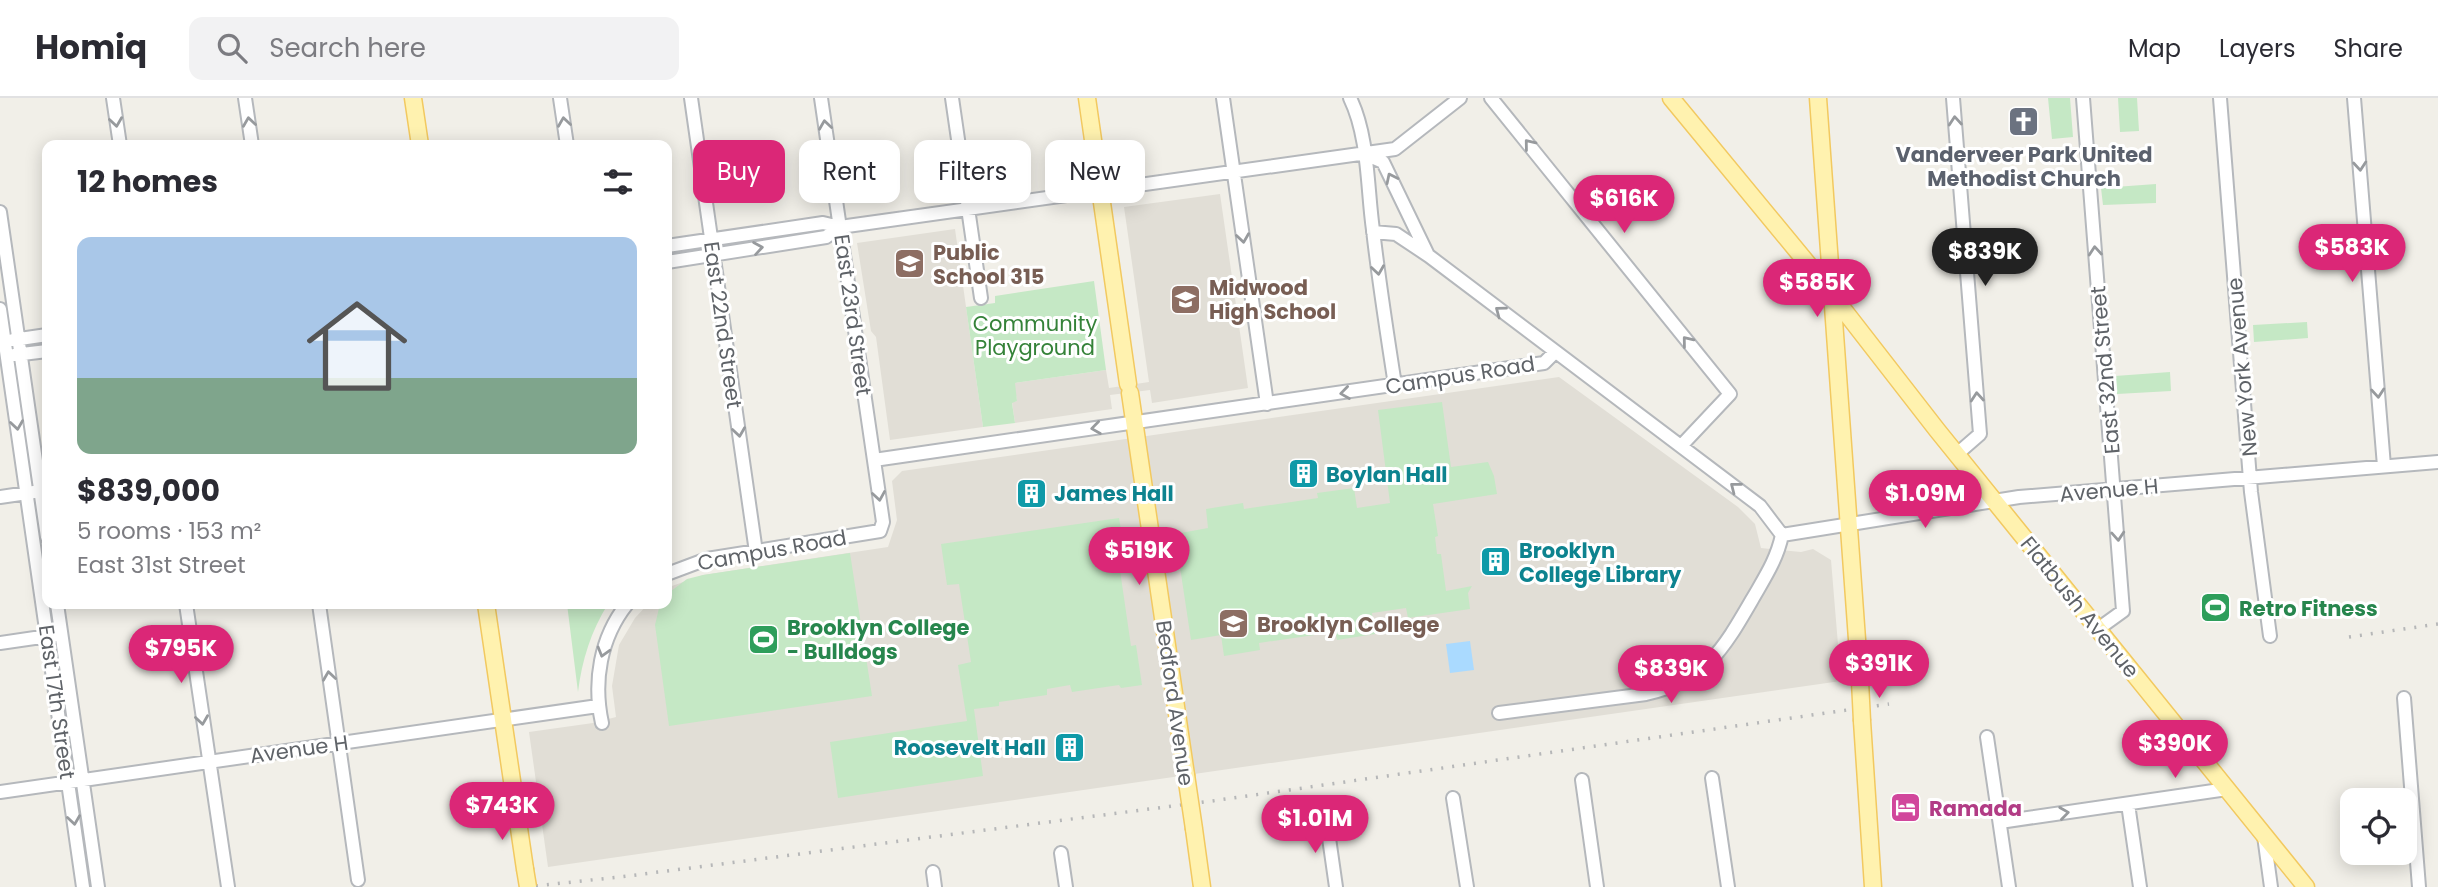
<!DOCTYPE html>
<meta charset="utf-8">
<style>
:root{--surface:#fff;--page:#f2f2f3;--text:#2b2b33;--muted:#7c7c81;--line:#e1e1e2;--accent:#db2777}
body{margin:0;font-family:Poppins,sans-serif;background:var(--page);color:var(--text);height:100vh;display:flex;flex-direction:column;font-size:26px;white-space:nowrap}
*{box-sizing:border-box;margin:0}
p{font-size:23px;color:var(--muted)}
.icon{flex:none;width:38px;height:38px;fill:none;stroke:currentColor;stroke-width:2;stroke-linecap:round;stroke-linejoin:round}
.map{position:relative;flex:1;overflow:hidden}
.panel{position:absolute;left:42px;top:42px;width:630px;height:469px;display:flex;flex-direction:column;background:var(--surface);border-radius:14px;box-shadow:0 4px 18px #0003}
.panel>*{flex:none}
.guide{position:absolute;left:693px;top:42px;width:665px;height:63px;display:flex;gap:14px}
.fabs{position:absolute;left:2340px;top:690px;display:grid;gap:14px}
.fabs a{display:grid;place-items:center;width:77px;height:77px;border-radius:14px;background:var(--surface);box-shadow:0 4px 18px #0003;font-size:35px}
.price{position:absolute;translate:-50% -60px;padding:0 16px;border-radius:24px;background:var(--accent);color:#fff;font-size:23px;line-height:46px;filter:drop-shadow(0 2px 4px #0008)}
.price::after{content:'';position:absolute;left:50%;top:42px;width:21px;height:16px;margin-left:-10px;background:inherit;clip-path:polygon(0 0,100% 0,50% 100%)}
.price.active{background:#222;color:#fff}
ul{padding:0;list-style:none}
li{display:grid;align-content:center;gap:14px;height:371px;padding:0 35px}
li span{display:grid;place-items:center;height:217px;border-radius:14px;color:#555}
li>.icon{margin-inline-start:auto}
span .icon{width:126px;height:126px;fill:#fffc;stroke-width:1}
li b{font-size:30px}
h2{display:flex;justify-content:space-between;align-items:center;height:84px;padding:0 35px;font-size:30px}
.chip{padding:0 24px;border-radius:14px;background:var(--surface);box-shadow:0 4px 18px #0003;font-size:24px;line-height:63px}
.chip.active{background:var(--accent);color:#fff}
header{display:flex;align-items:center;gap:42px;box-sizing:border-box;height:98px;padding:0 35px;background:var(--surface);border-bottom:2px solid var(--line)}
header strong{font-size:33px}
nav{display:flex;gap:38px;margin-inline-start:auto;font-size:24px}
.search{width:490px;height:63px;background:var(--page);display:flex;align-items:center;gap:18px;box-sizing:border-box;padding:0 24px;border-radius:14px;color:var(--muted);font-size:26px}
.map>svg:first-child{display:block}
.education{fill:#e1ded6}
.green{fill:#c5e8c5}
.water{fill:#aadaff}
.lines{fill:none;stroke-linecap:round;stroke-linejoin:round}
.minor-casing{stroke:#b5b8bc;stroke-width:16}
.major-casing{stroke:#f2c960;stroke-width:19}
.minor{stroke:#fff;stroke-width:12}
.major{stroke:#fff2af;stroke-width:16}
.rail{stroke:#b6b7b8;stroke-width:3.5;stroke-dasharray:2 9;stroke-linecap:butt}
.major-bridge-casing{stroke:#f2c960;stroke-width:19;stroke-linecap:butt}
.major-bridge{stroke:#fff2af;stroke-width:16}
.oneway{stroke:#979a9d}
.labels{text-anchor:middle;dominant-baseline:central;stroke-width:6;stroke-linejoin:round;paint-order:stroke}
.worship-label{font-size:21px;font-weight:bold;fill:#5b616d;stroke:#fff}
.education-label{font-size:21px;font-weight:bold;fill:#785e54;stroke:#fff;text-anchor:start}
.street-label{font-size:21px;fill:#5f6368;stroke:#fff}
.park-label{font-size:21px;fill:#348238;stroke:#fff}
.culture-label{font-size:21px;font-weight:bold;fill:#0d838f;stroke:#fff;text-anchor:start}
.leisure-label{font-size:21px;font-weight:bold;fill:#27864d;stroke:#fff;text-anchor:start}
.hotel-label{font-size:21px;font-weight:bold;fill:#b23c85;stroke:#fff;text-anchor:start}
</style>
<header>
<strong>Homiq</strong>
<div class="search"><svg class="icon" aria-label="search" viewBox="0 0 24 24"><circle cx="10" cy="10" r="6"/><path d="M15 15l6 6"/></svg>Search here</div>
<nav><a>Map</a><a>Layers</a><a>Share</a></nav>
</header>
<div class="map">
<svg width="2438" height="789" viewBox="0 0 2438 789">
<rect width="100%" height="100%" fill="#f1efe8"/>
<!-- education -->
<path class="education" d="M 1220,96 L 1248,290 L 1152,305 L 1150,292 L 1110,297 L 1112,311 L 1015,325 L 1012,304 L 1017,303 L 1014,285 L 1106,272 L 1109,290 L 1149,284 L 1124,109 Z
M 955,131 L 983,329 L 890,342 L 876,239 L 871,233 L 857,145 Z
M 1559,279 L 1738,409 L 1755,426 L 1761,450 L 1801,454 L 1813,451 L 1831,462 L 1841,583 L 548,769 L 529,634 L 593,625 L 616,619 L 612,588 L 619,547 L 635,520 L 648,506 L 667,506 L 667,491 L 672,488 L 703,477 L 888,449 L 897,422 L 892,383 L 902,373 Z"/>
<!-- green -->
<path class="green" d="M 2048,0 L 2070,0 L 2073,39 L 2052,41 Z
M 2118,0 L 2137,0 L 2139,33 L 2120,34 Z
M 2156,86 L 2156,105 L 2103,107 L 2101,90 Z
M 1094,183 L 1106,272 L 1015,285 L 1017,303 L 1012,305 L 1015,325 L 983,329 L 966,209 L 995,205 L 995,198 Z
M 2307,224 L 2308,240 L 2254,244 L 2253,227 Z
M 2170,274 L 2171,293 L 2117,296 L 2115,278 Z
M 1442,304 L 1451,369 L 1488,364 L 1494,378 L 1497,396 L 1433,406 L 1438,438 L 1435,439 L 1437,456 L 1441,456 L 1446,493 L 1472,488 L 1468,495 L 1470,511 L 1408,520 L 1406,510 L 1372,515 L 1375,536 L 1337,542 L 1335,534 L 1259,545 L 1260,552 L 1224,558 L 1221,537 L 1191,542 L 1175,436 L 1208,430 L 1206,411 L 1243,405 L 1244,411 L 1318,400 L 1317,395 L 1354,390 L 1357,410 L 1390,405 L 1378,312 Z
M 1119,420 L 1123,443 L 1116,445 L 1131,548 L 1136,547 L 1142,587 L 1121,590 L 1119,587 L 1072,594 L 1070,587 L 1047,591 L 1047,597 L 999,604 L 999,608 L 974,611 L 983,678 L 838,700 L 830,644 L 967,623 L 958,567 L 971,564 L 959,486 L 947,487 L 941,446 Z
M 850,455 L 872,598 L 669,628 L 655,527 L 660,506 L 667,506 L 667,496 L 687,481 L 703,477 Z
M 567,506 L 608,506 C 591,533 582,562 578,594 Z"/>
<!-- water -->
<path class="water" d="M 1470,543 L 1474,572 L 1450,575 L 1446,546 Z"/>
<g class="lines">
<defs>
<path id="minor" d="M 113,0 L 120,47
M 245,0 L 252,47
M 560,0 L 567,47
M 691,0 L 756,454
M 952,0 L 981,200
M 1223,0 L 1267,306
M 1350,0 C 1369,39 1367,90 1373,132 C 1379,184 1387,236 1395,287
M 1491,0 L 1730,296 L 1681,348
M 1953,0 L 1980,336 L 1957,356
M 2083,0 L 2123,513 L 2098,531
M 2220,0 L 2251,394 L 2270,538
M 2354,0 L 2384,368
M 1365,56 L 1383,64 L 1427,155
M 0,114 L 47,439
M 1373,134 L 1396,136 L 1429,158 L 1760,408 L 1782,437 C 1777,461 1765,479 1753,500 C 1724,550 1706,583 1646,596 L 1499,615
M 667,148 L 823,125 L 840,129 L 1395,51 L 1460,0
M 667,164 L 826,139 L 840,129
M 0,211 L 83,789
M 13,242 L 47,237
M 14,257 L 47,253
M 874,362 L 1544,265 L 1554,255
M 0,399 L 34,394
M 1782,437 L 2019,399 L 2438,364
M 667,476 L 707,461 L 880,433 L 883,424 L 821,0
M 57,506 L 98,789
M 186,506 L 228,789
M 319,506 L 358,782
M 0,545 L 55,537
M 2404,600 L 2419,789
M 602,625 C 593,584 600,540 627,506
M 1987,639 L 2009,789
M 1712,680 L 1728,789
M 1582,682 L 1597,789
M 0,694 L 598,608
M 1453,700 L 1467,789
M 2128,706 L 2140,789
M 1326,719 L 1336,789
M 2000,724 L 2227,691
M 2264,738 L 2271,789
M 1061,755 L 1066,789
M 933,774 L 935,789"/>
<path id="major" d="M 413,0 L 420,47
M 1087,0 L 1128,286
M 1671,0 L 1808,166 L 1937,332 L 2306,789
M 1818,0 L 1860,583
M 1130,295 L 1186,677
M 486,506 L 525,771
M 1862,623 L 1873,789
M 1194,731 L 1202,789"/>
</defs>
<!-- minor casing -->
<use href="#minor" class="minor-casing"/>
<!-- major casing -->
<use href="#major" class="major-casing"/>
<!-- minor -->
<use href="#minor" class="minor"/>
<!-- major -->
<use href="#major" class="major"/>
<!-- rail -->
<path class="rail" d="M 2349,539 L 2438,526
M 525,789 L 620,779 L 1212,703 L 1889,606"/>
<defs>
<path id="major-bridge" d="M 1860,583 L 1862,623
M 1186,677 L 1194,731
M 525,771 L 528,789"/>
</defs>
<!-- major-bridge casing -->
<use href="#major-bridge" class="major-bridge-casing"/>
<!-- major-bridge -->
<use href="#major-bridge" class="major-bridge"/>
</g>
<!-- one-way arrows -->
<defs><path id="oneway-chevron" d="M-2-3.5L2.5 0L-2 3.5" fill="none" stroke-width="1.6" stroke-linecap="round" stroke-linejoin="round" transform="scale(1.75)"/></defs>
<g class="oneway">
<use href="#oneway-chevron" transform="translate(1955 23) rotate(-95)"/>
<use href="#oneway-chevron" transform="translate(116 24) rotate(82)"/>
<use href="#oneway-chevron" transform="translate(249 24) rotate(-98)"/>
<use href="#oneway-chevron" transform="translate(564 24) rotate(-98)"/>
<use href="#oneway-chevron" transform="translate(825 27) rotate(-98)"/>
<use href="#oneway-chevron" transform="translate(1529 46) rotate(-129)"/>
<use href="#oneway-chevron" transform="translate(2360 68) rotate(85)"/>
<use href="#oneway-chevron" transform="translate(1391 80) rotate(-116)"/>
<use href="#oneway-chevron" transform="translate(1243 140) rotate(82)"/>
<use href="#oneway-chevron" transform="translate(758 150) rotate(-9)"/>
<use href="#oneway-chevron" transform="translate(2095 153) rotate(-95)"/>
<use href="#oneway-chevron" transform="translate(1378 172) rotate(82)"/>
<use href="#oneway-chevron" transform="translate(1500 213) rotate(-143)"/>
<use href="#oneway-chevron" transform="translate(1687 243) rotate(-129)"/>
<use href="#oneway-chevron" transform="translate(1345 295) rotate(172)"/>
<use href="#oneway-chevron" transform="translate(2378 295) rotate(85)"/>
<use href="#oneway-chevron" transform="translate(1977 299) rotate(-95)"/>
<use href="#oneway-chevron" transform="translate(17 327) rotate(82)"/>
<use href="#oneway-chevron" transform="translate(1096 330) rotate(172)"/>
<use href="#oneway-chevron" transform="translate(739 334) rotate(82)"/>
<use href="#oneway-chevron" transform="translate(1735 389) rotate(-142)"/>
<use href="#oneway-chevron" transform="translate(879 398) rotate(81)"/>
<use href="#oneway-chevron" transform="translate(2118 438) rotate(86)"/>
<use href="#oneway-chevron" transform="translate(603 554) rotate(106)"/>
<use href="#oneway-chevron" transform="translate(329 578) rotate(-98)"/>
<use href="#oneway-chevron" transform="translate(202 622) rotate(82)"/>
<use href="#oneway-chevron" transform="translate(2064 715) rotate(-8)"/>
<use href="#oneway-chevron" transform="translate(74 722) rotate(82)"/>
</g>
<!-- icons -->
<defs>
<symbol id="church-square" viewBox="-11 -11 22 22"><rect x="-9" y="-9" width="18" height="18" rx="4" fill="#6b7280" stroke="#fff"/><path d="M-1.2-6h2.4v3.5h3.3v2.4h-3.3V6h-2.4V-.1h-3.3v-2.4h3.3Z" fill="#fff"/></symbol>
<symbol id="school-square" viewBox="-11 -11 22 22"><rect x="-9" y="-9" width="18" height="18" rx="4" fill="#8d6e63" stroke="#fff"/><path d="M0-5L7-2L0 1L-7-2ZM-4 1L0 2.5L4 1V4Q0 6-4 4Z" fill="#fff"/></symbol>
<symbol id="building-square" viewBox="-11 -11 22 22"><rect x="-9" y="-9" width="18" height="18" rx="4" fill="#0f9aa8" stroke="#fff"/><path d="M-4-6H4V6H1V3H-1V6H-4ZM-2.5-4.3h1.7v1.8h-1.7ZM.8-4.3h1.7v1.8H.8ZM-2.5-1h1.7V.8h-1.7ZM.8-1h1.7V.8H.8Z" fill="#fff"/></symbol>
<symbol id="stadium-square" viewBox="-11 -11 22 22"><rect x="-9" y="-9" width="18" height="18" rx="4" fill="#2e9e5b" stroke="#fff"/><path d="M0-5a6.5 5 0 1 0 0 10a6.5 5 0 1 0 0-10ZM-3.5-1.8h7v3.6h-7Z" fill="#fff"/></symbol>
<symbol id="university-square" viewBox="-11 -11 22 22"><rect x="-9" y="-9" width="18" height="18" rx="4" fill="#8d6e63" stroke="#fff"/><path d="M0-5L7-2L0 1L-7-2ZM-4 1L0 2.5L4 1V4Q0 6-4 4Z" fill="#fff"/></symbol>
<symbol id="hotel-square" viewBox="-11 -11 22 22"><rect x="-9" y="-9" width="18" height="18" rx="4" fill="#d1479c" stroke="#fff"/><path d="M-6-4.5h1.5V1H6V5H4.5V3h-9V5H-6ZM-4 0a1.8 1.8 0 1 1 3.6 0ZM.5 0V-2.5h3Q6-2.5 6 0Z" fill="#fff"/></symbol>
</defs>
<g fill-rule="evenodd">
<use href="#church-square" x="2006" y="6" width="35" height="35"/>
<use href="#school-square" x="892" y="148" width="35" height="35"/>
<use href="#school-square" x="1168" y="184" width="35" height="35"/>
<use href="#building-square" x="1286" y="358" width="35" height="35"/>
<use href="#building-square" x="1014" y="378" width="35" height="35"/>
<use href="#building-square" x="1478" y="446" width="35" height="35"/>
<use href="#stadium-square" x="2198" y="492" width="35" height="35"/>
<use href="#university-square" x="1216" y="508" width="35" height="35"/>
<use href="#stadium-square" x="746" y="524" width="35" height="35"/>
<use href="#building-square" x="1052" y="632" width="35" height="35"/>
<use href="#hotel-square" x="1888" y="692" width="35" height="35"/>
</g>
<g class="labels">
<!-- worship labels -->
<g class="worship-label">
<text x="2024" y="56">Vanderveer Park United<tspan x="2024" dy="24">Methodist Church</tspan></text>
</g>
<!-- education labels -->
<g class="education-label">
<text x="933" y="154">Public<tspan x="933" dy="24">School 315</tspan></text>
<text x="1209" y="189">Midwood<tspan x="1209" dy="24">High School</tspan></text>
<text x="1257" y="526">Brooklyn College</text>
</g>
<!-- street labels -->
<g class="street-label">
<text transform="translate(853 217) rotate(82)">East 23rd Street</text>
<text transform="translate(723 227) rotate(82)">East 22nd Street</text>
<text transform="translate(2242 269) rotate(-95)">New York Avenue</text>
<text transform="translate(2105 272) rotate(-95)">East 32nd Street</text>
<text transform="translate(1460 277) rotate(-9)">Campus Road</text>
<text transform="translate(2109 392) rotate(-5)">Avenue H</text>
<text transform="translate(772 452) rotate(-10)">Campus Road</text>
<text transform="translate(2080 509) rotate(51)">Flatbush Avenue</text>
<text transform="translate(57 604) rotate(82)">East 17th Street</text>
<text transform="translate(1175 605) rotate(82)">Bedford Avenue</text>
<text transform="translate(299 651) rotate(-8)">Avenue H</text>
</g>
<!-- park labels -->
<g class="park-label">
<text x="1035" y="225">Community<tspan x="1035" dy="24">Playground</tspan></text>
</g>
<!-- culture labels -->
<g class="culture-label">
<text x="1326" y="376">Boylan Hall</text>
<text x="1054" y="395">James Hall</text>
<text x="1519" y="452">Brooklyn<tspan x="1519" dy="24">College Library</tspan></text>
<text x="1046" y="649" text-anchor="end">Roosevelt Hall</text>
</g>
<!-- leisure labels -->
<g class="leisure-label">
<text x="2239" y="510">Retro Fitness</text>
<text x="787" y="529">Brooklyn College<tspan x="787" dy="24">- Bulldogs</tspan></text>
</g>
<!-- hotel labels -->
<g class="hotel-label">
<text x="1929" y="710">Ramada</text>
</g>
</g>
</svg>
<div class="fabs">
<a><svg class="icon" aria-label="locate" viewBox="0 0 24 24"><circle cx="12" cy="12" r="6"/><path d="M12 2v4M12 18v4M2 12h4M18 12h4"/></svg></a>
</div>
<b class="price" style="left:1624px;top:137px">$616K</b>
<b class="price" style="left:2352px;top:186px">$583K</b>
<b class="price active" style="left:1985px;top:190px">$839K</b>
<b class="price" style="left:1817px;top:221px">$585K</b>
<b class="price" style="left:1925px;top:432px">$1.09M</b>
<b class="price" style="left:1139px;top:489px">$519K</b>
<b class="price" style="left:181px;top:587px">$795K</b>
<b class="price" style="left:1879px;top:602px">$391K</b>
<b class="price" style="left:1671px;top:607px">$839K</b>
<b class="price" style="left:2175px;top:682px">$390K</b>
<b class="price" style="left:502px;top:744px">$743K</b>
<b class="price" style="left:1315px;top:757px">$1.01M</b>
<div class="guide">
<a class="chip active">Buy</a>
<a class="chip">Rent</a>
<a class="chip">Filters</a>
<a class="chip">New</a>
</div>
<section class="panel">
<h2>12 homes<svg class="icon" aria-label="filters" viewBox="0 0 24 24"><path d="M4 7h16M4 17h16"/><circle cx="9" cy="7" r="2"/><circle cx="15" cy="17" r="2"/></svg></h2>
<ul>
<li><span style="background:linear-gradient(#a9c7e8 65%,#7fa58c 0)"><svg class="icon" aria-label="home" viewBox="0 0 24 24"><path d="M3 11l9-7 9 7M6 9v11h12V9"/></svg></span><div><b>$839,000</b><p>5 rooms · 153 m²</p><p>East 31st Street</p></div></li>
</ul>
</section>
</div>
